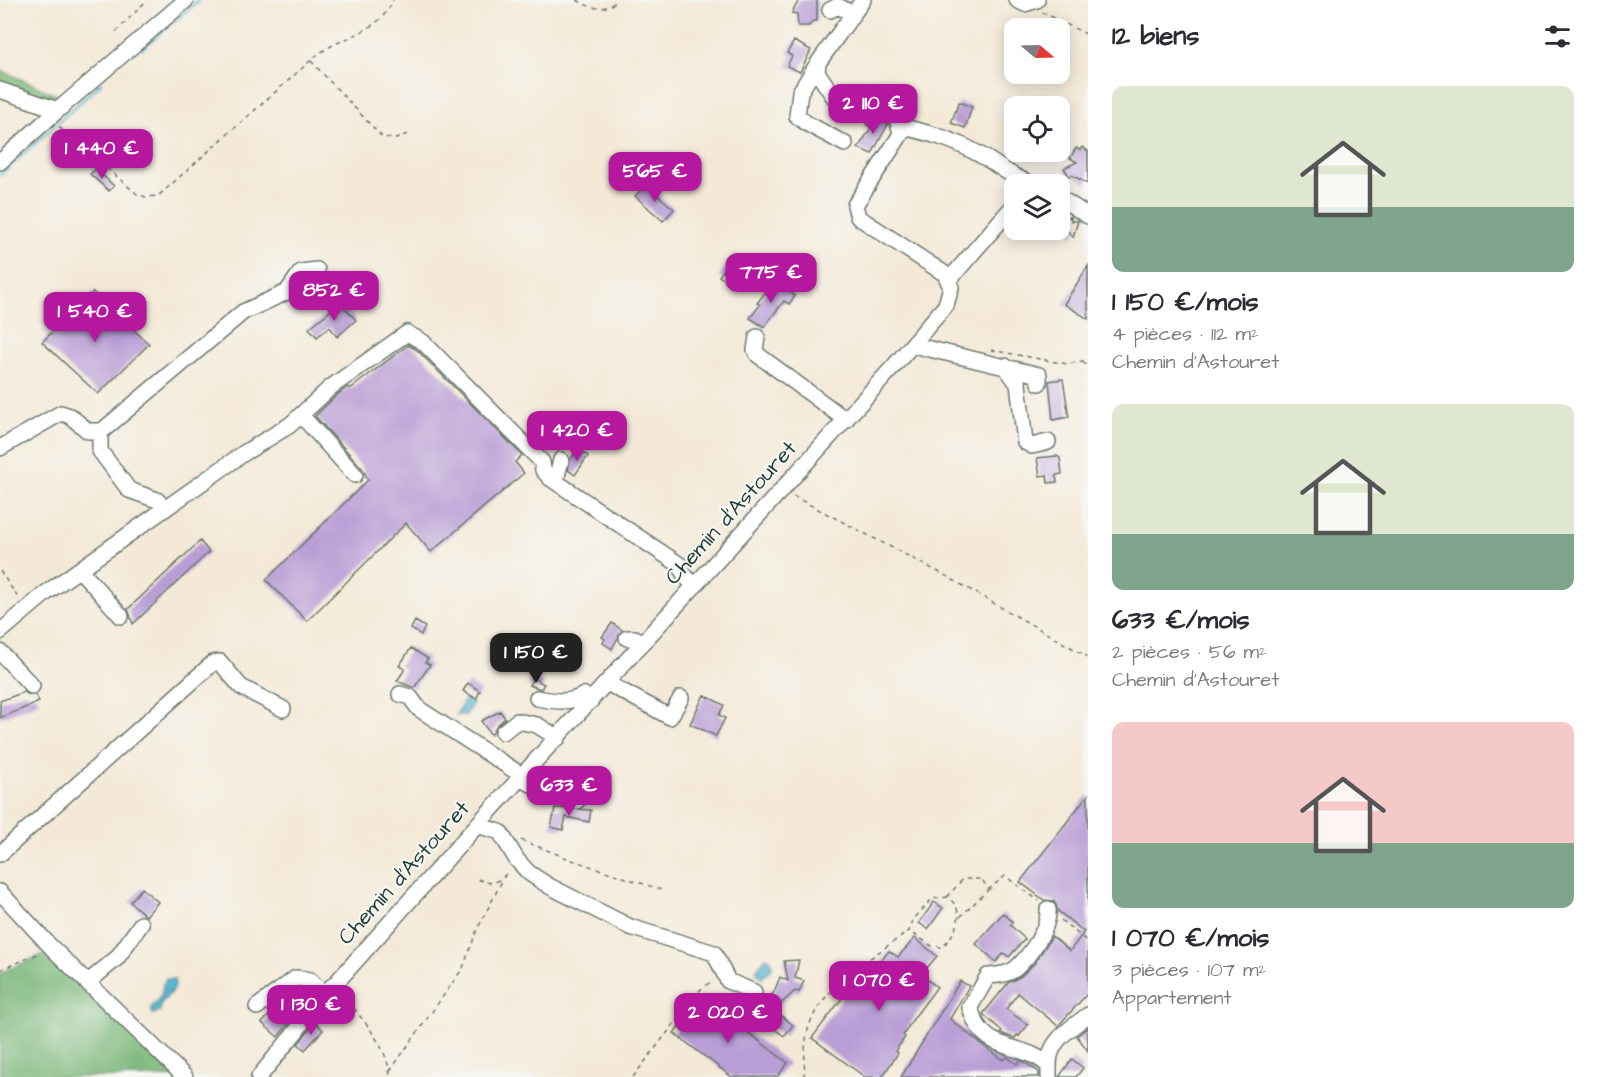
<!DOCTYPE html>
<html lang="fr">
<meta charset="utf-8">
<style>
:root{--surface:#fff;--page:#f2f2f3;--text:#2b2b33;--muted:#7c7c81;--accent:#b5179e}
body{margin:0;font-family:"Architects Daughter",sans-serif;background:var(--page);color:var(--text);height:100vh;display:flex;flex-direction:column;font-size:22px;white-space:nowrap}
*{box-sizing:border-box;margin:0}
p{font-size:20px;color:var(--muted)}
.icon{flex:none;width:33px;height:33px;fill:none;stroke:currentColor;stroke-width:2;stroke-linecap:round;stroke-linejoin:round}
.map{position:relative;flex:1;overflow:hidden}
.side{display:flex;flex-direction:column;background:var(--surface);width:510px}
.side>*{flex:none}
.needle{width:39px;rotate:109deg}
.controls{position:absolute;left:1004px;top:18px;display:grid;gap:12px}
.controls a{display:grid;place-items:center;width:66px;height:66px;border-radius:12px;background:var(--surface);box-shadow:0 3px 15px #0003;font-size:30px}
.price{position:absolute;translate:-50% -51px;padding:0 14px;border-radius:12px;background:var(--accent);color:#fff;font-size:20px;line-height:39px;filter:drop-shadow(0 2px 3px #0008)}
.price::after{content:'';position:absolute;left:50%;top:36px;width:18px;height:14px;margin-left:-9px;background:inherit;clip-path:polygon(0 0,100% 0,50% 100%)}
.price.selected{background:#222;color:#fff}
ul{padding:0;list-style:none}
li{display:grid;align-content:center;gap:12px;height:318px;padding:0 24px}
li span{display:grid;place-items:center;height:186px;border-radius:12px;color:#555}
li>.icon{margin-inline-start:auto}
span .icon{width:108px;height:108px;fill:#fffc;stroke-width:1}
li b{font-size:26px}
h2{display:flex;justify-content:space-between;align-items:center;height:72px;padding:0 24px;font-size:26px}
main{display:flex;flex:1;min-height:0}
.map>svg:first-child{display:block}
.forest{fill:#78b677;stroke:#4c7a56;stroke-width:1.5}
.water{fill:#4eb1cd;stroke:#367780;stroke-width:1.5}
.lines{fill:none;stroke-linecap:round;stroke-linejoin:round}
.stream{stroke:#4eb1cd;stroke-width:3}
.building{fill:#b99dd5}
.minor-casing{stroke:#6a796d;stroke-width:18}
.path{stroke:#6a796d;stroke-width:1.5;stroke-dasharray:4.5 4.5;stroke-linecap:butt}
.minor{stroke:#fff;stroke-width:15}
.labels{text-anchor:middle;dominant-baseline:central;stroke-width:4.5;stroke-linejoin:round;paint-order:stroke}
.street-label{font-size:22px;fill:#1f3d34;stroke:#f6f6f2}
</style>
<main>
<div class="map">
<svg width="1088" height="1077" viewBox="0 0 1088 1077">
<rect width="100%" height="100%" fill="#f6f6f2"/>
<filter id="ink" filterUnits="userSpaceOnUse"><feTurbulence type="fractalNoise" baseFrequency=".0167" numOctaves="2"/><feDisplacementMap in="SourceGraphic" scale="12" xChannelSelector="R" yChannelSelector="G"/><feConvolveMatrix kernelMatrix="1 2 1 2 8 2 1 2 1" color-interpolation-filters="sRGB"/></filter>
<filter id="wash" filterUnits="userSpaceOnUse"><feTurbulence type="fractalNoise" baseFrequency=".008" numOctaves="4" result="noise"/><feDisplacementMap in="SourceGraphic" scale="24" xChannelSelector="R" yChannelSelector="G"/><feGaussianBlur stdDeviation="1.35" result="paint"/><feColorMatrix in="noise" values="0 0 0 0 0 0 0 0 0 0 0 0 0 0 0 0 0 1.4 0 .05"/><feComposite in="paint" operator="in"/></filter>
<g filter="url(#wash)">
<rect width="100%" height="100%" fill="#f4e9d7"/>
<!-- forest -->
<path class="forest" d="M 0,70 L 61,97 L 50,112 L 0,94 Z
M 51,951 L 181,1077 L 0,1077 L 0,973 Z"/>
<!-- water -->
<path class="water" d="M 465,699 L 473,703 L 466,715 L 456,715 Z
M 766,957 L 771,960 L 772,968 L 762,978 L 756,971 Z
M 166,979 L 174,979 L 175,987 L 161,1004 L 160,1012 L 153,1014 L 151,1008 C 159,998 162,998 163,984 Z"/>
<g class="lines">
<!-- stream -->
<path class="stream" d="M 142,48 L 199,0
M 0,175 L 101,83"/>
</g>
<g id="blocks">
<!-- building -->
<path class="building" d="M 799,0 L 817,0 L 817,21 L 813,21 L 809,26 L 798,26 L 797,14 L 792,13 Z
M 794,41 L 811,50 L 800,72 L 787,66 L 792,56 L 787,53 Z
M 959,102 L 972,107 L 965,128 L 951,123 Z
M 878,116 L 888,124 L 872,154 L 858,148 L 871,128 L 866,124 L 870,117 L 876,120 Z
M 1082,147 L 1088,151 L 1088,184 L 1072,175 L 1069,176 L 1064,168 L 1077,162 L 1070,158 L 1076,148 L 1080,150 Z
M 96,169 L 114,186 L 109,191 L 90,174 Z
M 646,185 L 674,209 L 663,221 L 635,196 Z
M 1071,217 L 1071,221 L 1078,221 L 1073,237 L 1068,231 L 1059,233 L 1059,219 Z
M 735,254 L 749,264 L 733,286 L 719,276 Z
M 1088,266 L 1088,319 L 1064,304 Z
M 779,283 L 795,296 L 789,304 L 784,301 L 764,327 L 750,318 L 760,305 L 757,303 L 768,289 L 772,292 Z
M 93,292 L 149,344 L 98,394 L 42,342 Z
M 340,303 L 356,320 L 337,337 L 330,327 L 317,337 L 309,328 Z
M 408,345 L 417,350 L 522,455 L 515,462 L 524,473 L 431,552 L 406,523 L 307,621 L 266,580 L 368,480 L 362,468 L 315,416 L 337,395 L 348,387 L 350,389 Z
M 1063,379 L 1069,417 L 1053,420 L 1049,381 Z
M 578,449 L 588,456 L 575,475 L 568,470 L 570,460 Z
M 1057,456 L 1060,458 L 1062,474 L 1056,475 L 1057,482 L 1048,483 L 1047,475 L 1040,476 L 1037,458 Z
M 200,541 L 209,552 L 133,624 L 128,609 Z
M 415,621 L 425,627 L 421,635 L 411,629 Z
M 612,623 L 622,630 L 612,649 L 603,643 L 605,639 L 602,637 Z
M 411,648 L 428,659 L 425,662 L 430,665 L 414,688 L 397,681 L 405,669 L 399,666 Z
M 533,678 L 544,684 L 541,689 L 529,685 Z
M 468,683 L 480,691 L 476,699 L 463,691 Z
M 24,692 L 30,695 L 36,695 L 39,702 L 0,718 L 0,701 Z
M 704,695 L 724,705 L 719,715 L 725,718 L 716,736 L 690,724 Z
M 500,711 L 505,718 L 497,725 L 491,735 L 481,721 Z
M 1088,795 L 1088,993 L 1058,1026 L 1018,993 L 1006,1009 L 1028,1025 L 1019,1036 L 1017,1035 L 1015,1038 L 1008,1036 L 1001,1033 L 1002,1031 L 983,1014 L 1008,983 L 1020,977 L 1034,964 L 1052,936 L 1070,951 L 1084,932 L 1058,911 L 1054,901 L 1044,900 L 1020,882 Z
M 555,808 L 591,810 L 589,822 L 566,817 L 563,830 L 551,827 Z
M 142,888 L 158,902 L 146,916 L 130,902 Z
M 934,902 L 943,908 L 928,929 L 919,923 Z
M 1003,913 L 1013,922 L 1010,925 L 1025,939 L 1009,957 L 1004,953 L 996,962 L 976,944 Z
M 915,938 L 937,956 L 921,975 L 937,987 L 913,1019 L 903,1035 L 905,1037 L 895,1051 L 898,1053 L 882,1077 L 865,1077 L 812,1038 L 858,977 L 863,981 L 889,951 L 898,957 Z
M 799,960 L 795,978 L 804,981 L 799,992 L 795,991 L 774,1010 L 793,1025 L 784,1036 L 756,1015 L 774,992 L 780,977 L 788,981 L 784,961 Z
M 960,981 L 969,986 L 950,1019 L 990,1051 L 1004,1060 L 1007,1057 L 1017,1064 L 1020,1061 L 1024,1062 L 1039,1072 L 1039,1077 L 901,1077 Z
M 703,998 L 788,1063 L 777,1077 L 732,1077 L 674,1033 L 692,1008 Z
M 277,1007 L 294,1017 L 278,1037 L 262,1023 Z
M 315,1022 L 323,1030 L 305,1050 L 298,1044 Z
M 1088,1027 L 1088,1051 L 1077,1036 Z
M 1072,1059 L 1083,1068 L 1076,1077 L 1059,1077 Z"/>
</g>
</g>
<g filter="url(#ink)">
<use href="#blocks" fill-opacity="0" stroke="#6a796d" stroke-width="1.5"/>
<g class="lines">
<defs>
<path id="minor" d="M 1017,0 L 1025,4 L 1037,0
M 830,10 L 838,6 L 853,14
M 818,63 L 800,92 L 797,116 L 806,123 L 845,144
M 0,90 L 58,110 L 186,0
M 899,126 C 925,132 950,138 975,152 C 995,162 1010,177 1032,184
M 0,162 L 58,110
M 1059,197 L 1088,216
M 948,281 L 1009,211 L 1014,210
M 757,337 L 755,350 L 758,355 L 846,420
M 913,345 L 1039,375 L 1039,383
M 1005,366 L 1018,384 L 1025,442 L 1032,446 L 1048,442
M 301,415 L 355,475
M 100,431 L 100,451 L 129,490 L 157,500 L 165,509
M 0,448 L 61,413 L 70,416 L 88,431 L 102,431 L 243,312 L 287,292 L 301,272 L 317,270
M 556,480 L 561,460
M 80,570 L 121,616
M 0,632 L 46,593 L 159,513 L 244,453 L 290,425 L 331,387 L 407,333 L 423,342 L 542,462 L 543,470 L 550,478 L 680,565 L 685,576 L 695,586
M 627,638 L 635,638 L 642,644
M 0,652 L 32,686
M 607,683 L 670,717 L 681,698
M 400,694 L 410,697 L 419,709 L 523,776
M 537,698 C 554,701 569,704 584,695 L 591,701
M 503,732 L 517,721 L 537,725 L 558,738
M 520,779 L 565,799 L 577,801
M 477,825 L 500,832 L 517,860 L 529,873 L 549,886 L 630,927 L 714,953 L 728,981 L 754,992
M 0,854 L 213,663 L 220,662 L 241,687 L 283,709
M 0,892 L 52,948 L 185,1077
M 1048,909 C 1050,928 1029,957 1015,969 C 1007,975 997,975 988,976 L 970,1007 C 983,1057 1023,1040 1049,1066 L 1049,1077
M 87,983 L 117,958 L 141,924
M 257,1007 L 296,978 L 310,980 L 323,993
M 1049,1066 C 1048,1041 1070,1029 1088,1015
M 259,1077 L 297,1030 L 321,995 L 335,984 L 479,823 L 894,366 L 946,305 L 951,287 L 945,274 L 858,217 L 855,205 L 901,134 L 896,114 L 890,108 L 849,103 L 834,97 L 817,72 L 818,63 L 863,0"/>
</defs>
<!-- minor casing -->
<use href="#minor" class="minor-casing"/>
<!-- path -->
<path class="path" d="M 577,0 C 592,9 604,12 618,0
M 1042,12 L 1088,35
M 116,32 L 147,0
M 311,61 L 382,137 L 396,139 L 409,133
M 59,127 L 137,194 L 146,197 L 158,196 L 317,55 C 343,35 379,34 393,0
M 991,350 L 1067,364 L 1088,360
M 1082,362 L 1088,366
M 793,496 L 948,577 L 1088,657
M 0,571 L 19,599
M 521,840 L 572,860 L 662,890
M 478,879 C 491,886 500,882 509,870
M 988,890 L 1005,876 L 1039,901
M 947,897 L 963,879 L 982,879 L 988,890 L 960,917
M 1061,920 L 1088,942
M 0,970 L 40,953
M 343,994 C 361,1019 388,1045 390,1077
M 390,1071 L 463,968 L 477,930 L 505,875
M 633,1077 L 701,989 L 713,980
M 804,1077 C 805,1060 804,1042 809,1026 C 823,985 876,955 909,931 L 913,920 L 932,899 L 947,897 C 968,911 956,933 942,947 L 932,946 L 909,931"/>
<!-- minor -->
<use href="#minor" class="minor"/>
</g>
</g>
<g class="labels">
<!-- street labels -->
<g class="street-label">
<text transform="translate(731 513) rotate(-48)">Chemin d'Astouret</text>
<text transform="translate(404 873) rotate(-48)">Chemin d'Astouret</text>
</g>
</g>
</svg>
<div class="controls">
<a><svg class="needle" viewBox="-14 -14 28 28"><path d="M0-13l5 13h-10z" fill="#e53935"/><path d="M0 13l5-13h-10z" fill="#7c7c81"/></svg></a>
<a><svg class="icon" aria-label="locate" viewBox="0 0 24 24"><circle cx="12" cy="12" r="6"/><path d="M12 2v4M12 18v4M2 12h4M18 12h4"/></svg></a>
<a><svg class="icon" aria-label="layers" viewBox="0 0 24 24"><path d="M12 4l9 5-9 5-9-5zM3 14l9 5 9-5"/></svg></a>
</div>
<b class="price" style="left:873px;top:135px">2 110 €</b>
<b class="price" style="left:102px;top:180px">1 440 €</b>
<b class="price" style="left:655px;top:203px">565 €</b>
<b class="price" style="left:771px;top:304px">775 €</b>
<b class="price" style="left:334px;top:322px">852 €</b>
<b class="price" style="left:95px;top:343px">1 540 €</b>
<b class="price" style="left:577px;top:462px">1 420 €</b>
<b class="price selected" style="left:536px;top:684px">1 150 €</b>
<b class="price" style="left:569px;top:817px">633 €</b>
<b class="price" style="left:879px;top:1012px">1 070 €</b>
<b class="price" style="left:311px;top:1036px">1 130 €</b>
<b class="price" style="left:728px;top:1044px">2 020 €</b>
</div>
<section class="side">
<h2>12 biens<svg class="icon" aria-label="filters" viewBox="0 0 24 24"><path d="M4 7h16M4 17h16"/><circle cx="9" cy="7" r="2"/><circle cx="15" cy="17" r="2"/></svg></h2>
<ul>
<li><span style="background:linear-gradient(#dfe7d0 65%,#7fa58c 0)"><svg class="icon" aria-label="home" viewBox="0 0 24 24"><path d="M3 11l9-7 9 7M6 9v11h12V9"/></svg></span><div><b>1 150 €/mois</b><p>4 pièces · 112 m²</p><p>Chemin d'Astouret</p></div></li>
<li><span style="background:linear-gradient(#dfe7d0 70%,#7fa58c 0)"><svg class="icon" aria-label="home" viewBox="0 0 24 24"><path d="M3 11l9-7 9 7M6 9v11h12V9"/></svg></span><div><b>633 €/mois</b><p>2 pièces · 56 m²</p><p>Chemin d'Astouret</p></div></li>
<li><span style="background:linear-gradient(#f6c9c9 65%,#7fa58c 0)"><svg class="icon" aria-label="home" viewBox="0 0 24 24"><path d="M3 11l9-7 9 7M6 9v11h12V9"/></svg></span><div><b>1 070 €/mois</b><p>3 pièces · 107 m²</p><p>Appartement</p></div></li>
</ul>
</section>
</main>
